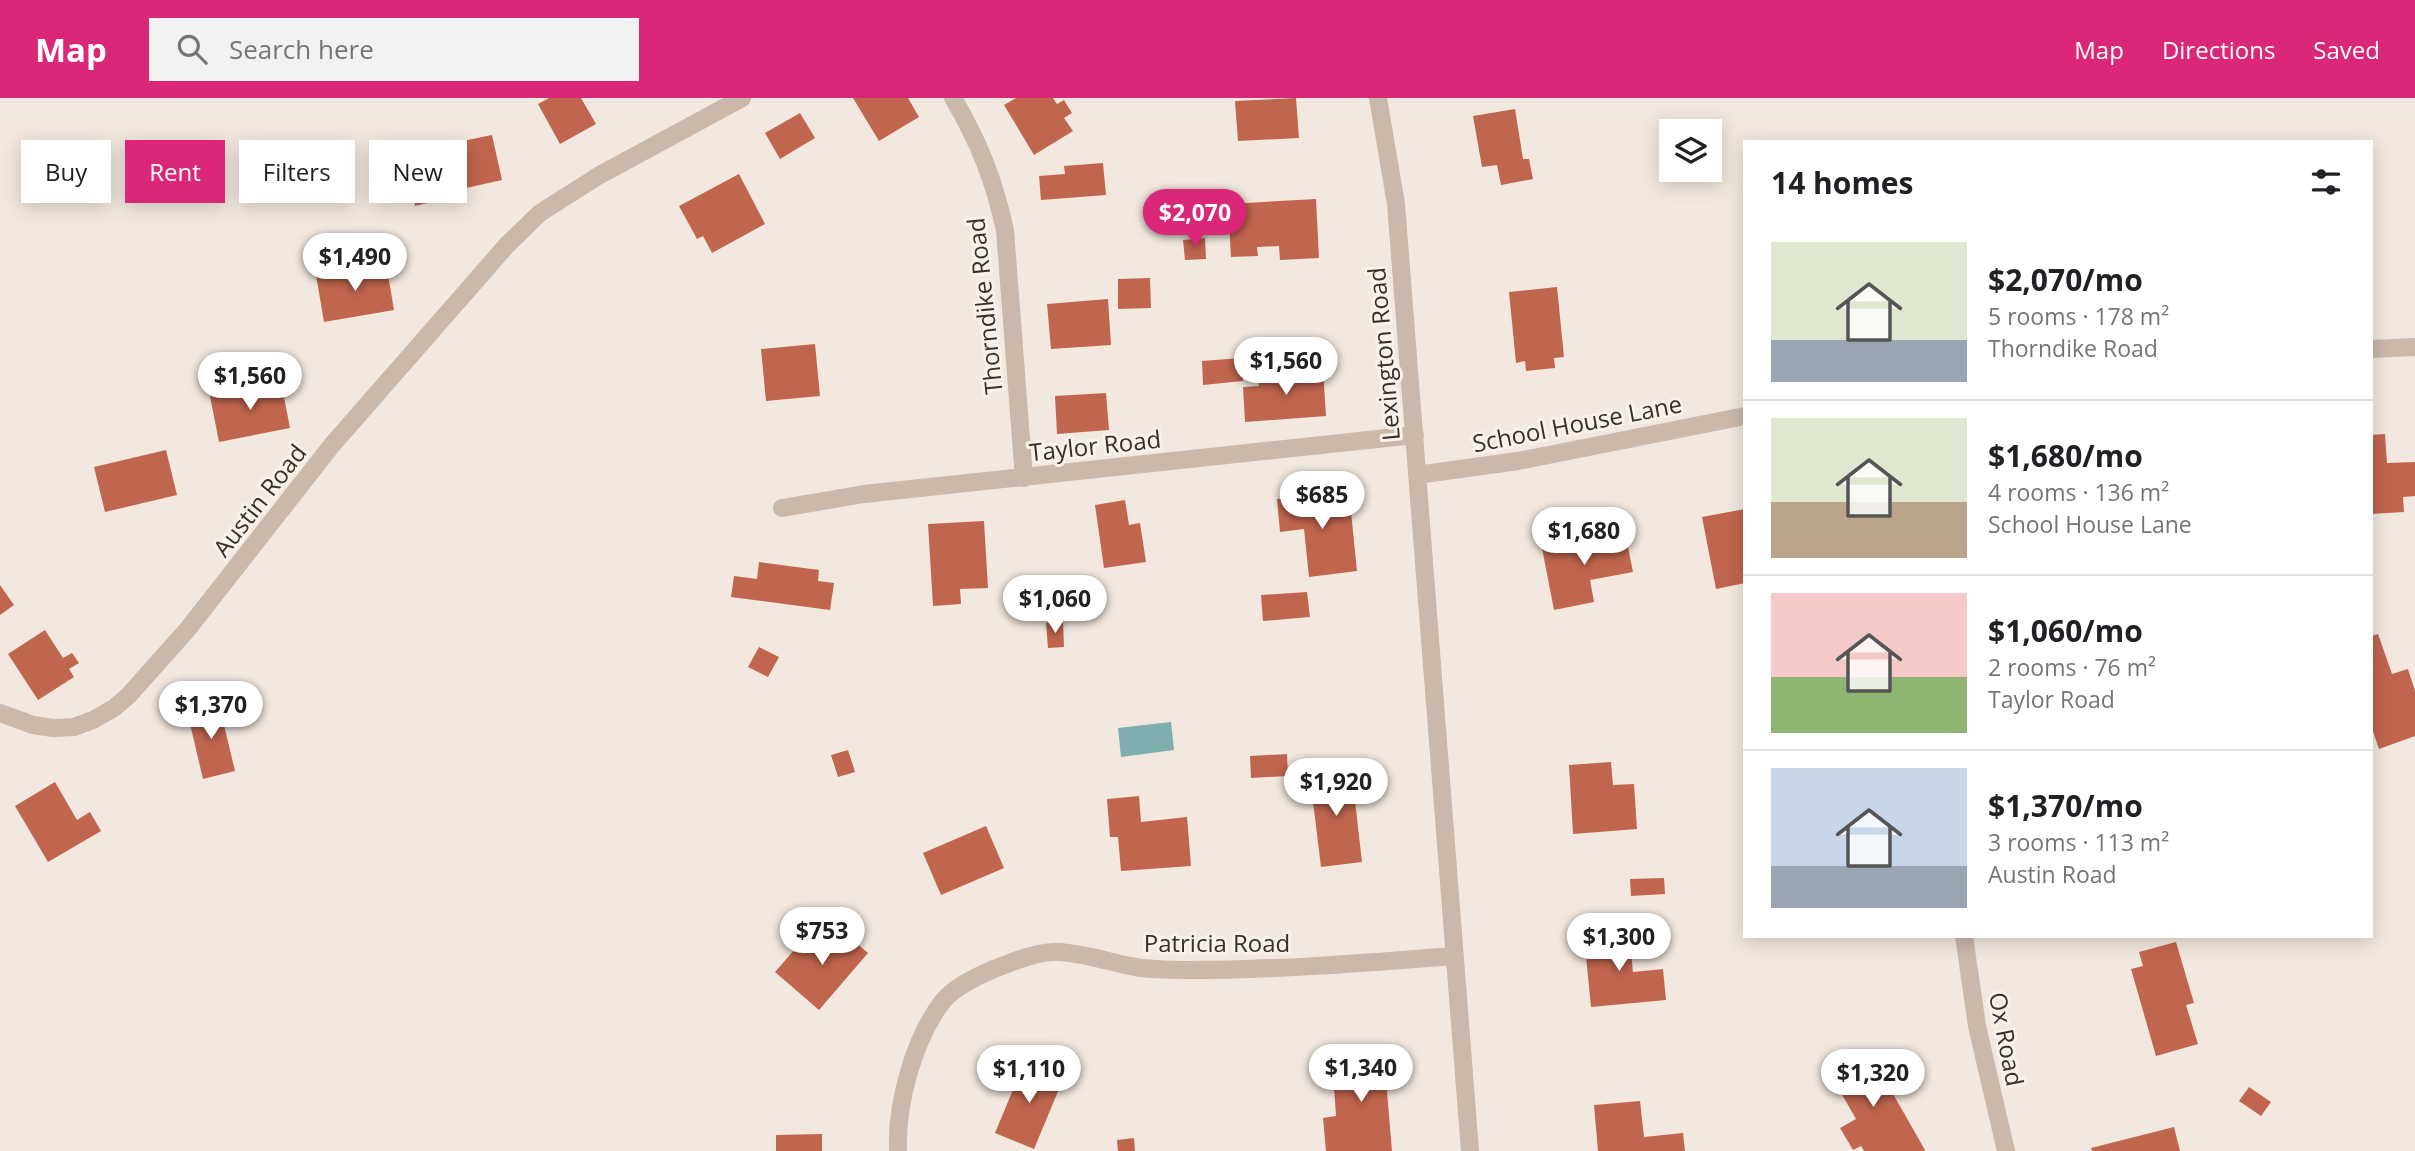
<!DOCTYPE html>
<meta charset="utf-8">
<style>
:root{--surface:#fff;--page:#f2f2f2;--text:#202124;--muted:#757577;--line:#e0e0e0;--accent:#db2777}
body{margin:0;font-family:"Open Sans",sans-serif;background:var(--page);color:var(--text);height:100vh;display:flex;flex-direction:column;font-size:26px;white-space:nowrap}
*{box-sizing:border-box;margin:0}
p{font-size:23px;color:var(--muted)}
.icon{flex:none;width:38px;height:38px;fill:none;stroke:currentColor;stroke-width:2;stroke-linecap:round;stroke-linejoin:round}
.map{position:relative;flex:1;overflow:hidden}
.panel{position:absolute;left:1743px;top:42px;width:630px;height:798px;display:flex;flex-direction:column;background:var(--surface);border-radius:0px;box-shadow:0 4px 18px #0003}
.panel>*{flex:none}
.banner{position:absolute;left:21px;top:42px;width:665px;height:63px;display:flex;gap:14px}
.buttons{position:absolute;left:1659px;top:21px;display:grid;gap:14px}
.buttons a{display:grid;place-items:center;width:63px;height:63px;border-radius:0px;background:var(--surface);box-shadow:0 4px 18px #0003;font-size:35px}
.price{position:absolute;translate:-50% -60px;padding:0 16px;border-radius:24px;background:#fff;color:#222;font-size:23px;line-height:46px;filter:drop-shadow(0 2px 4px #0008)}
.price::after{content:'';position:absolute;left:50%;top:42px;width:21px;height:16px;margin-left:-10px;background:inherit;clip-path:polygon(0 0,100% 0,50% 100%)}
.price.active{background:var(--accent);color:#fff}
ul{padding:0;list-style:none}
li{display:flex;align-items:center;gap:21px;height:175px;padding:0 28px}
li+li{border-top:2px solid var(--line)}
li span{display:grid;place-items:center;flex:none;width:196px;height:140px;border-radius:0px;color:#555}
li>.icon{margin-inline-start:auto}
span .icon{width:84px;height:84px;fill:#fffc;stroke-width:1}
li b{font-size:30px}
h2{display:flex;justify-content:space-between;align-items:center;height:84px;padding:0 28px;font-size:30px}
.chip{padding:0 24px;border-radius:0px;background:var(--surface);box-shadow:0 4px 18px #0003;font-size:24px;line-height:63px}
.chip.active{background:var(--accent);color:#fff}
header{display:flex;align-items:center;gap:42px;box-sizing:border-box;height:98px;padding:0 35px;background:var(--accent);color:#fff}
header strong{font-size:33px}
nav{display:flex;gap:38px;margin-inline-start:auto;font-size:24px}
.search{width:490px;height:63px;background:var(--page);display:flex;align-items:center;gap:18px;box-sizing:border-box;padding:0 24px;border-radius:0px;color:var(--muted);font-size:26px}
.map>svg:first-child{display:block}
.water{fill:#7faeae}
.building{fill:#c1664e}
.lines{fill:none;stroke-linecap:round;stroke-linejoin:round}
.minor{stroke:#cab8ab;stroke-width:18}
.tertiary{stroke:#cab8ab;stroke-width:18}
.labels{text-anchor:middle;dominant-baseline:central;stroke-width:6;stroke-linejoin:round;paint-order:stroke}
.street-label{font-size:24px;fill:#382e2a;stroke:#f9f2eb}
</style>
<header>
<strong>Map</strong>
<div class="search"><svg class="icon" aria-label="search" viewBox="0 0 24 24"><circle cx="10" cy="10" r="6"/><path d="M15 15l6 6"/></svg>Search here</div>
<nav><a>Map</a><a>Directions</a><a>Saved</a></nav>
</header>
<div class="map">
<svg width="2415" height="1053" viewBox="0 0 2415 1053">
<rect width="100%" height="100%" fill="#f2e8df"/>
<!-- water -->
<path class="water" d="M 1171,624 L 1174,652 L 1121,659 L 1118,630 Z"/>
<!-- building -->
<path class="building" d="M 549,0 L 581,0 L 596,26 L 560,46 L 538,6 Z
M 853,0 L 908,0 L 919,19 L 879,43 Z
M 1016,0 L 1053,0 L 1057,6 L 1064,2 L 1072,15 L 1064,20 L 1073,33 L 1034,57 L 1004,7 Z
M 1296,0 L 1299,40 L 1238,43 L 1235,3 Z
M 1515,11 L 1523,61 L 1529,61 L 1533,81 L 1501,87 L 1497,67 L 1482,69 L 1473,18 Z
M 800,15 L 815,40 L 780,61 L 765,35 Z
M 492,37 L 502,82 L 466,90 L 467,96 L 415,108 L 404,55 Z
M 1103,65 L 1106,97 L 1041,102 L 1039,78 L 1065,76 L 1064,68 Z
M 739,76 L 765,126 L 712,155 L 703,138 L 697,141 L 679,108 Z
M 1316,101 L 1319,160 L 1280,162 L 1279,148 L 1257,149 L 1258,158 L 1231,159 L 1228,106 Z
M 1205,140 L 1206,161 L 1185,162 L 1183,142 Z
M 386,165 L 394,212 L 324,224 L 316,177 Z
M 1150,180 L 1151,210 L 1118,211 L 1118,181 Z
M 1557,189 L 1564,259 L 1554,260 L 1555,270 L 1526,273 L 1525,263 L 1516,265 L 1509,194 Z
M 1108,201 L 1111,247 L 1051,251 L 1047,206 Z
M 815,246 L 820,298 L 766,303 L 761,251 Z
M 1241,260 L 1243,283 L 1203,287 L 1202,263 Z
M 1323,271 L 1326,318 L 1245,324 L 1243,289 L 1259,288 L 1258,277 Z
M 281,284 L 290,330 L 219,344 L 210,298 Z
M 1106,295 L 1109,332 L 1057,336 L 1055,298 Z
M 2385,336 L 2387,365 L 2415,364 L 2415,398 L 2403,399 L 2404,414 L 2371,416 L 2371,337 Z
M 166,352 L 177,397 L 105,414 L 94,369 Z
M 1349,394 L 1357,473 L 1309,479 L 1304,431 L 1280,434 L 1277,401 Z
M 1125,402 L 1129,427 L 1140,425 L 1146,464 L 1104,470 L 1095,407 Z
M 1745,411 L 1745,485 L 1716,491 L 1702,419 Z
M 984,423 L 988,490 L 960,491 L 961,506 L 933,508 L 928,426 Z
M 1625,434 L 1633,474 L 1590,482 L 1594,504 L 1554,512 L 1542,450 Z
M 759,464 L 819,472 L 818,483 L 834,485 L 830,512 L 731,499 L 734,478 L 757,481 Z
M 0,487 L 14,507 L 0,517 Z
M 1307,494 L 1310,519 L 1263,523 L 1261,497 Z
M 1063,524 L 1064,549 L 1048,550 L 1046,525 Z
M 45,532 L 63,560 L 72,555 L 79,565 L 69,571 L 74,579 L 38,602 L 8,556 Z
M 2378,536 L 2392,576 L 2408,571 L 2415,593 L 2415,638 L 2379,651 L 2371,628 L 2371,538 Z
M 759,549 L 779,559 L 768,579 L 748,569 Z
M 219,606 L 235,673 L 203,681 L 187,613 Z
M 848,652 L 855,674 L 838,679 L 831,657 Z
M 1287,656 L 1288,678 L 1251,680 L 1250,658 Z
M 1611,664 L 1613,687 L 1634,686 L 1637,731 L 1573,736 L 1569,667 Z
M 1351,668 L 1362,764 L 1321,769 L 1310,679 L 1331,676 L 1331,670 Z
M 55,684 L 77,722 L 90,714 L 101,733 L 48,764 L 15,708 Z
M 1139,698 L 1141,724 L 1187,719 L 1191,768 L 1121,773 L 1118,739 L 1110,739 L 1107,701 Z
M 986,728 L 1004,770 L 941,797 L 923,755 Z
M 1664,780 L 1665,796 L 1631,798 L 1630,781 Z
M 835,827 L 868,855 L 819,912 L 775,874 L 802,843 L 813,853 Z
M 1629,834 L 1633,874 L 1663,871 L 1666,902 L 1591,909 L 1584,838 Z
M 2176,844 L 2194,905 L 2186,907 L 2198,946 L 2156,958 L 2131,871 L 2143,868 L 2139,854 Z
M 1383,947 L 1392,1053 L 1326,1053 L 1323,1020 L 1336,1018 L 1334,989 L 1343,989 L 1340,951 Z
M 1868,952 L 1925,1052 L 1924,1053 L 1864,1053 L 1861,1048 L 1853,1052 L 1840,1030 L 1856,1021 L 1829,974 Z
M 1025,963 L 1064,979 L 1034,1051 L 995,1035 Z
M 2249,989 L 2271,1004 L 2261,1018 L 2239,1003 Z
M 1640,1003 L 1644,1039 L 1683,1035 L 1685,1053 L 1598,1053 L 1594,1007 Z
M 2174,1029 L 2180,1053 L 2092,1053 L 2091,1050 Z
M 822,1036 L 822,1053 L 776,1053 L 776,1037 Z
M 1134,1040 L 1135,1053 L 1118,1053 L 1117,1042 Z"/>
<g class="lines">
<!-- minor -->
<path class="minor" d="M 953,0 C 979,44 994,82 1005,132 L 1024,380
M 782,410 L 864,396 L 1415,337
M 0,615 L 33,627 L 53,630 L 74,629 L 93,622 L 114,610 L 129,597 L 187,532 L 332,347 L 507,147 L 540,115 L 598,78 L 742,0
M 1964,838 L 1977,928 L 2006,1053
M 898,1053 C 896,1006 914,940 943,903 C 956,887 988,873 1007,866 C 1022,860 1041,853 1058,854 C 1081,855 1103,862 1125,867 C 1145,872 1169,872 1189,872 C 1277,872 1365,865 1453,858"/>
<!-- tertiary -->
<path class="tertiary" d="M 1378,0 L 1396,106 L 1470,1053
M 2371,251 L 2415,249
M 1417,377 L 1518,363 L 1745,318"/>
</g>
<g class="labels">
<!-- street labels -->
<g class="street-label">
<text transform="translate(984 208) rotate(-96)">Thorndike Road</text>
<text transform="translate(1383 256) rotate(-95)">Lexington Road</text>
<text transform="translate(1577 325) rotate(-11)">School House Lane</text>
<text transform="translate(1095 347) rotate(-6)">Taylor Road</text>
<text transform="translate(259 402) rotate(-52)">Austin Road</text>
<text x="1217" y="844">Patricia Road</text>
<text transform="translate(2007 941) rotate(79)">Ox Road</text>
</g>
</g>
</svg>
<div class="buttons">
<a><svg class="icon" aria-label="layers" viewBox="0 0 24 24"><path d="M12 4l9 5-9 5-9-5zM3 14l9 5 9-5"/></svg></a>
</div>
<b class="price active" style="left:1195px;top:151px">$2,070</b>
<b class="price" style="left:355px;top:195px">$1,490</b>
<b class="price" style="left:1286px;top:299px">$1,560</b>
<b class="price" style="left:250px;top:314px">$1,560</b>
<b class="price" style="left:1322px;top:433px">$685</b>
<b class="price" style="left:1584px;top:469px">$1,680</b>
<b class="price" style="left:1055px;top:537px">$1,060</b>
<b class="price" style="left:211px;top:643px">$1,370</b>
<b class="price" style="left:1336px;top:720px">$1,920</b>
<b class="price" style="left:822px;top:869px">$753</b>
<b class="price" style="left:1619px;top:875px">$1,300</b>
<b class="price" style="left:1361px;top:1006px">$1,340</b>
<b class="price" style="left:1029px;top:1007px">$1,110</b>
<b class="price" style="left:1873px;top:1011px">$1,320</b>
<div class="banner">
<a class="chip">Buy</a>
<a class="chip active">Rent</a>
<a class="chip">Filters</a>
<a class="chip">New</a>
</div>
<section class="panel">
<h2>14 homes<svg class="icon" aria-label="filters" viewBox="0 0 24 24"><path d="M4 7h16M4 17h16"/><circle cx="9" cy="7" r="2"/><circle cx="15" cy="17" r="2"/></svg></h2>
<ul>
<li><span style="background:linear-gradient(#dfe7d0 70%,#9aa5b1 0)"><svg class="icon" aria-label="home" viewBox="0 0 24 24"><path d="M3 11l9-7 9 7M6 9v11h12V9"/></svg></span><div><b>$2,070/mo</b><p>5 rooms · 178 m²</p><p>Thorndike Road</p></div></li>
<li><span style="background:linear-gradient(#dfe7d0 60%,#b9a48a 0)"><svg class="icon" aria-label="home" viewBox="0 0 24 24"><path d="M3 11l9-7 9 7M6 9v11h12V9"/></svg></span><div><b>$1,680/mo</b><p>4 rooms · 136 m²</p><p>School House Lane</p></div></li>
<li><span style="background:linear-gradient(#f6c9c9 60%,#8fb573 0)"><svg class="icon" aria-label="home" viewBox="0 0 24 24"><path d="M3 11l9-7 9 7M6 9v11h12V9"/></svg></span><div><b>$1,060/mo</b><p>2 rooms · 76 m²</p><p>Taylor Road</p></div></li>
<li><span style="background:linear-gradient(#c9d6e8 70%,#9aa5b1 0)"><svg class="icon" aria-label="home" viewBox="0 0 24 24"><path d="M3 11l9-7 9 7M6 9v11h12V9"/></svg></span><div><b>$1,370/mo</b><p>3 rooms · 113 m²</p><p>Austin Road</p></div></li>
</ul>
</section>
</div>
